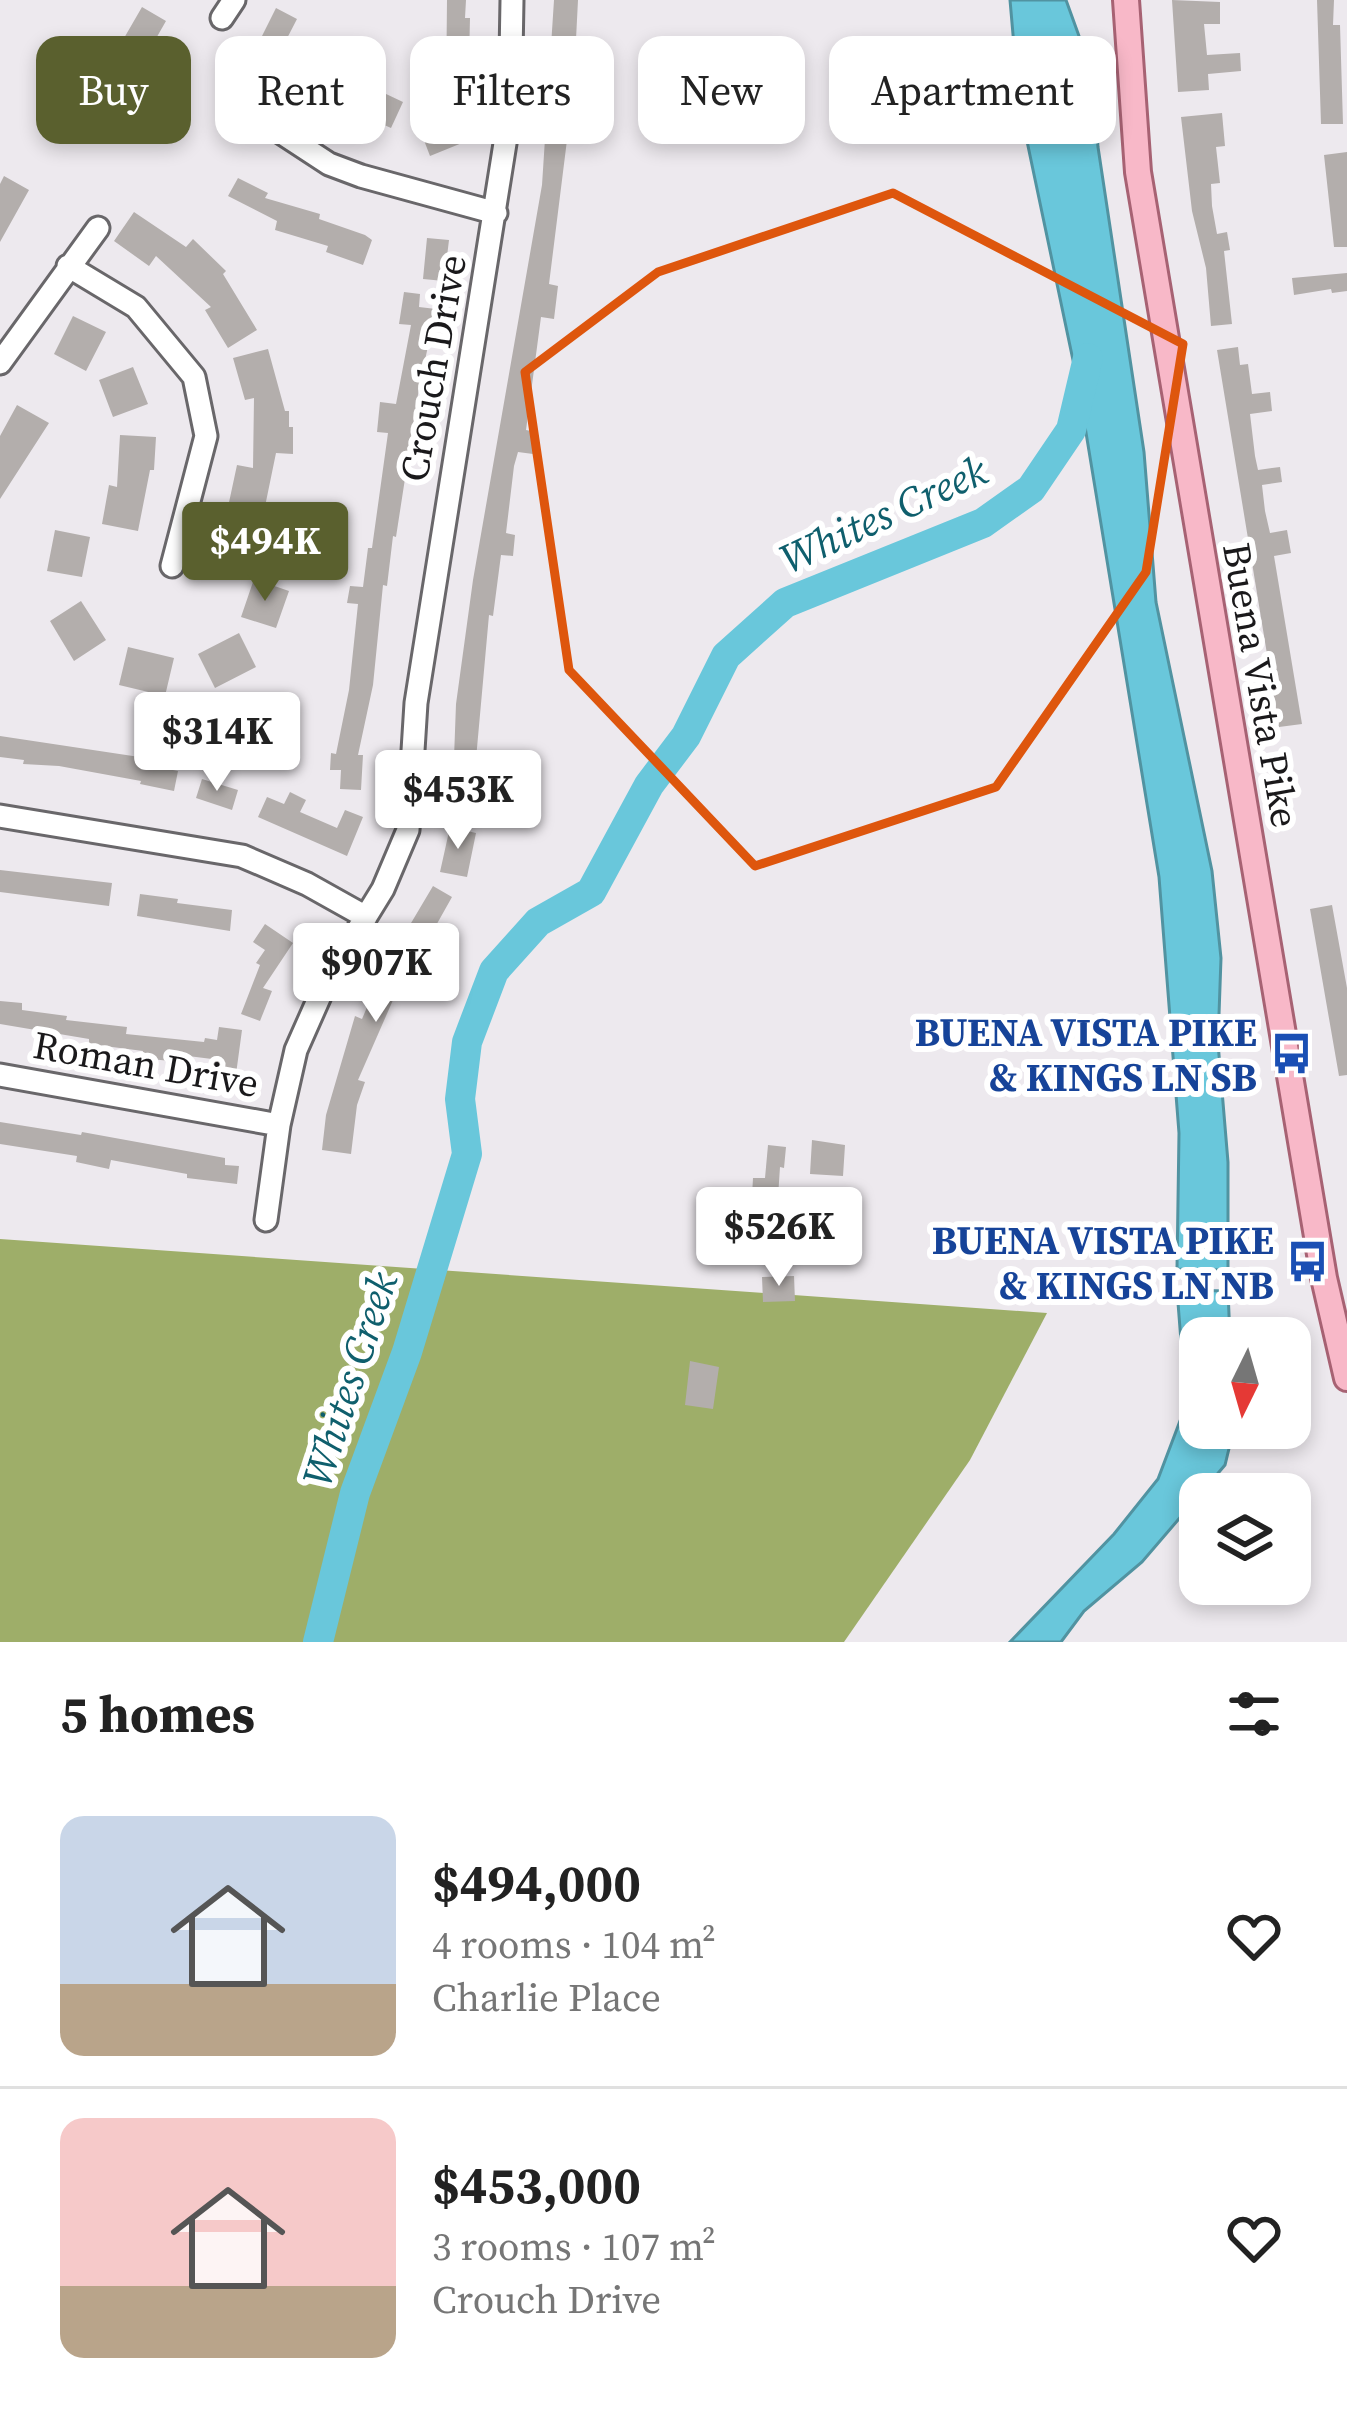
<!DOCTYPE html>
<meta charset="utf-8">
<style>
:root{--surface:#fff;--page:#f2f2f2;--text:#222;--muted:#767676;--line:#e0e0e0;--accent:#5a602e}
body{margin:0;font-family:"Source Serif 4",serif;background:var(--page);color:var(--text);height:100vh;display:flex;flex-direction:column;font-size:45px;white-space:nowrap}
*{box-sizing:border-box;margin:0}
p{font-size:39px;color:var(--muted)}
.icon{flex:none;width:66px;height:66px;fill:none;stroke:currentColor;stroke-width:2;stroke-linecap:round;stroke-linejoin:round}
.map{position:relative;height:1642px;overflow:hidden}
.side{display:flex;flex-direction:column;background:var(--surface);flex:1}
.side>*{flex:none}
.hud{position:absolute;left:36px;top:36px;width:1275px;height:108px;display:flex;gap:24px}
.needle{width:78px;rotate:185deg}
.buttons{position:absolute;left:1179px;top:1317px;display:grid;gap:24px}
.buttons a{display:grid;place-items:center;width:132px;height:132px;border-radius:24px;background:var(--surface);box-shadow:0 6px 18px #0003;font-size:60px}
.price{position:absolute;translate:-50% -102px;padding:0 27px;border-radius:12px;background:#fff;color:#222;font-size:39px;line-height:78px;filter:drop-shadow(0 3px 6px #0008)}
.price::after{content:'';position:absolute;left:50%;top:72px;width:36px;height:27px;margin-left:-18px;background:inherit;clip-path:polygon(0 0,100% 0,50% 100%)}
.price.on{background:var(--accent);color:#fff}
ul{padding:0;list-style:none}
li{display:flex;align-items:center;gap:36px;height:300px;padding:0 60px}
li+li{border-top:3px solid var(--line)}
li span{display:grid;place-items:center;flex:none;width:336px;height:240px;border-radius:24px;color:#555}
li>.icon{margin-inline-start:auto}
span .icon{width:144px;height:144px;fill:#fffc;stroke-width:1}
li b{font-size:51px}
h2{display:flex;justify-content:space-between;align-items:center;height:144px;padding:0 60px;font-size:51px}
.chip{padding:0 42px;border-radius:24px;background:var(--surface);box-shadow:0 6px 18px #0003;font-size:42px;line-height:108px}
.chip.on{background:var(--accent);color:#fff}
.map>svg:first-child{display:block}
.forest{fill:#9eae69}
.water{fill:#69c7db;stroke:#5193a1;stroke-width:3}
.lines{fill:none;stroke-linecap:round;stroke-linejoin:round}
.river{stroke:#69c7db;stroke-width:30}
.building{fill:#b3aeac}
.minor-casing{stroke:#69676a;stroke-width:27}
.major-casing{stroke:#a76273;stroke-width:30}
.minor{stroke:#fff;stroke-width:21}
.major{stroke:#f8b8c8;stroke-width:24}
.marked{fill:none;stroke:#de560d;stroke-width:9;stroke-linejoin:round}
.labels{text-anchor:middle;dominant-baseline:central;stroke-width:12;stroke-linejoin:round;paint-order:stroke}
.street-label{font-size:39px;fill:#1a191b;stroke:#fff}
.transit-label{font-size:39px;font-weight:bold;fill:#164399;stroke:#fff;text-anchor:end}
.water-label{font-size:42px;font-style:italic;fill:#0f5f6d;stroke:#fff}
</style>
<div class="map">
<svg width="1347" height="1642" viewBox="0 0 1347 1642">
<rect width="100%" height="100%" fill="#ede9ee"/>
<!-- forest -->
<path class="forest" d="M 0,1239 L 1047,1313 L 970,1460 L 844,1642 L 0,1642 Z"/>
<!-- water -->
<path class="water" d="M 1010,0 L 1066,0 L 1092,72 L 1098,147 L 1144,452 L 1156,602 L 1212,871 L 1221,958 L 1218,1043 L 1228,1162 L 1228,1270 L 1177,1269 L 1179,1133 L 1159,877 L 1078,384 L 1019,103 Z
M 1177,1290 L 1228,1291 L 1230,1338 L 1200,1338 L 1200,1428 L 1234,1428 L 1225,1465 L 1142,1562 L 1084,1611 L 1061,1642 L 1010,1642 L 1114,1534 L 1158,1479 L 1186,1405 Z"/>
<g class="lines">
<!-- river -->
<path class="river" d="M 318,1642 L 355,1493 L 407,1352 L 467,1154 L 460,1099 L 467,1042 L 494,971 L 538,922 L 591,892 L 649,785 L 686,736 L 726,656 L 785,603 L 983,523 L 1031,489 L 1071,430 L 1088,358"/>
</g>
<!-- building -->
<path class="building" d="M 447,0 L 466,0 L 465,18 L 470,18 L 468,101 L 446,99 Z
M 554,0 L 578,0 L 575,59 L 598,62 L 597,76 L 575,76 L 549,284 L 558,286 L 554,319 L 541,317 L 526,430 L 536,432 L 533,454 L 518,452 L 514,466 L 506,533 L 515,535 L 513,556 L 501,555 L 493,616 L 489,615 L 476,759 L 454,758 L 456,704 L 473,580 L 542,185 Z
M 1172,0 L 1220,2 L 1220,24 L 1204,24 L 1207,55 L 1240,53 L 1241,71 L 1208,74 L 1209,90 L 1178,92 Z
M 1317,0 L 1334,0 L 1333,25 L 1340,25 L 1343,124 L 1321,124 Z
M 142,7 L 166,21 L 146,56 L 142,54 L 136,64 L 116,52 Z
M 276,8 L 297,19 L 281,50 L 260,40 Z
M 313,60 L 341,79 L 330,97 L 301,80 Z
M 367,85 L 403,102 L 391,128 L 355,112 Z
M 1222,113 L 1225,146 L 1216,147 L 1220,183 L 1211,184 L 1212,206 L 1217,234 L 1227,232 L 1230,250 L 1224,251 L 1232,324 L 1211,326 L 1206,268 L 1192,211 L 1181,117 Z
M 453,122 L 462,143 L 430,156 L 422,135 Z
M 1347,152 L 1347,247 L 1334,247 L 1324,155 Z
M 4,176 L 29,190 L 0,242 L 0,184 Z
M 238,178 L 268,193 L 265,198 L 320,214 L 319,219 L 365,235 L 372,240 L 363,265 L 326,252 L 328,246 L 275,230 L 277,221 L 228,196 Z
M 134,212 L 186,247 L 193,239 L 226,271 L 223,274 L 257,330 L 228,348 L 205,310 L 211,307 L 156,256 L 149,266 L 114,241 Z
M 427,238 L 449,240 L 444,281 L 423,279 Z
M 1347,273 L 1347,291 L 1332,293 L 1331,289 L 1294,295 L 1292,278 Z
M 404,292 L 420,294 L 419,307 L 436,309 L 419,388 L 396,537 L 393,536 L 387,586 L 383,585 L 373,685 L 358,755 L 363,755 L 361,790 L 340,789 L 341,770 L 330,770 L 331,753 L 336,754 L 349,690 L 358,604 L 347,603 L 350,586 L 363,587 L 368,548 L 372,548 L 388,433 L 377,432 L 380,402 L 396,404 L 411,325 L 399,324 Z
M 73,316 L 106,332 L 86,371 L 54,354 Z
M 1238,347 L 1240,365 L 1248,364 L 1252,394 L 1270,392 L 1272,411 L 1250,414 L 1255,456 L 1258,470 L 1280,467 L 1282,482 L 1262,485 L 1265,511 L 1270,533 L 1287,530 L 1291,553 L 1274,556 L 1302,724 L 1279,727 L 1217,350 Z
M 268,349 L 285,411 L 289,411 L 289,427 L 293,427 L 293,454 L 276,453 L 261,526 L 274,529 L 265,568 L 229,559 L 241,510 L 228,507 L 237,465 L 253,468 L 254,398 L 245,400 L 233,358 Z
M 133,367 L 148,404 L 113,417 L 99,380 Z
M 17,405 L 49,423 L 0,499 L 0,436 Z
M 120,435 L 156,437 L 154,470 L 150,470 L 138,531 L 102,524 L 109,485 L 117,487 Z
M 55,530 L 90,537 L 82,577 L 47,571 Z
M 254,579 L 289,591 L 276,628 L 241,617 Z
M 81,601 L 106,640 L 74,661 L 50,621 Z
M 239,633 L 256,667 L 215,688 L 198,654 Z
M 128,647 L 174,658 L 165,696 L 119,685 Z
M 0,736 L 146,758 L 147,752 L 175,758 L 173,770 L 178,771 L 174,791 L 140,784 L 141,781 L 59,766 L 23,764 L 24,760 L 0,757 Z
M 202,779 L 238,790 L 232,810 L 196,798 Z
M 290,792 L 306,800 L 300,812 L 337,828 L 345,810 L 363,817 L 347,856 L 258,817 L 267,797 L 284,804 Z
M 450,827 L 476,833 L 467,877 L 440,872 Z
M 0,870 L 112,883 L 109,906 L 0,892 Z
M 433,886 L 452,897 L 411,970 L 407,968 L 358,1080 L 365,1082 L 357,1105 L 351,1154 L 322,1150 L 326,1115 L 355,1016 L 362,1019 L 382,972 Z
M 140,894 L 178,899 L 177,903 L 232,910 L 230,931 L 137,916 Z
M 1332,905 L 1347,988 L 1347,1075 L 1339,1076 L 1310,909 Z
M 265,924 L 293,943 L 263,988 L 272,991 L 260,1021 L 241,1014 L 260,965 L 256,963 L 265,950 L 253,942 Z
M 0,1001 L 22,1003 L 22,1010 L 67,1016 L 66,1020 L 127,1027 L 126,1034 L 204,1042 L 205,1038 L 217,1040 L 219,1027 L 242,1030 L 234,1089 L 209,1085 L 212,1059 L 180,1055 L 179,1062 L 142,1058 L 143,1051 L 89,1044 L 89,1039 L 0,1024 Z
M 0,1122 L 81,1135 L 82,1132 L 225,1158 L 225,1165 L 239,1166 L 237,1184 L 187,1178 L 187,1174 L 111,1160 L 109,1169 L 76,1162 L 77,1156 L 0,1144 Z
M 812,1140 L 845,1145 L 843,1176 L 810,1174 Z
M 768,1145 L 786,1147 L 784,1168 L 780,1167 L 778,1197 L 752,1196 L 753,1178 L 765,1178 Z
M 830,1209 L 833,1236 L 811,1238 L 808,1211 Z
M 794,1276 L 795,1301 L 763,1302 L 762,1277 Z
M 690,1361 L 719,1367 L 713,1409 L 685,1405 Z"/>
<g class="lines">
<defs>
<path id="minor" d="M 222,18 L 234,0
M 274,128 L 329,164 L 361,176 L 496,213
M 68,266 L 136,307 L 194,377 L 206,436 L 172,566
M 0,363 L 98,228
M 0,816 L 242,856 L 307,884 L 366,917
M 0,1075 L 279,1125
M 266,1220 L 279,1125 L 296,1050 L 327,980 L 383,889 L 408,830 L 416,703 L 510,112 L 512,0"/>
<path id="major" d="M 1126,0 L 1138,172 L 1324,1278 L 1347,1378"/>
</defs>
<!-- minor casing -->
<use href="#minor" class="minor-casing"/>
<!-- major casing -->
<use href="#major" class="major-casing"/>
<!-- minor -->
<use href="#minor" class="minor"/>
<!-- major -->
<use href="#major" class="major"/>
</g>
<!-- marked area -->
<path class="marked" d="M 893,193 L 1183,344 L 1146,572 L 996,787 L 755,866 L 569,670 L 525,372 L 658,272 Z"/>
<!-- icons -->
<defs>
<symbol id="bus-bare" viewBox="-9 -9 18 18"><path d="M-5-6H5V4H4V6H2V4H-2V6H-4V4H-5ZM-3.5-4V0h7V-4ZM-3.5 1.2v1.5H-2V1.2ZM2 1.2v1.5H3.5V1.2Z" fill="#1a4fb4" stroke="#fff" stroke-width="2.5" paint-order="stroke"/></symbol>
</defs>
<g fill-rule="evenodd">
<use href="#bus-bare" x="1262" y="1024" width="59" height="59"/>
<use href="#bus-bare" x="1278" y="1232" width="59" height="59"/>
</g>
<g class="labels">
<!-- street labels -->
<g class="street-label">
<text transform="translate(433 368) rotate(-80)">Crouch Drive</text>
<text transform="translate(1261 685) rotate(80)">Buena Vista Pike</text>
<text transform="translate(146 1064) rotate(10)">Roman Drive</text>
</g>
<!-- transit labels -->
<g class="transit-label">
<text x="1257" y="1032">BUENA VISTA PIKE<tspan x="1257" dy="45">&amp; KINGS LN SB</tspan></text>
<text x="1274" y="1240">BUENA VISTA PIKE<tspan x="1274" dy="45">&amp; KINGS LN NB</tspan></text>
</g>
<!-- water labels -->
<g class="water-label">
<text transform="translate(883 514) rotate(-25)">Whites Creek</text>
<text transform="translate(349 1379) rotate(-72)">Whites Creek</text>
</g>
</g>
</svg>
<div class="buttons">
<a><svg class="needle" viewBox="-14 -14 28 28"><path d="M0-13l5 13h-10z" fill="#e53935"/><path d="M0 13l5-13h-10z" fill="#767676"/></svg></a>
<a><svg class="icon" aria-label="layers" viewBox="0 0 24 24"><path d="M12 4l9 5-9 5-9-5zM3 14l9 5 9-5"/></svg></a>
</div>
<b class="price on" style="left:265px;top:604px">$494K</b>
<b class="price" style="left:217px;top:794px">$314K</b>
<b class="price" style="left:458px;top:852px">$453K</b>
<b class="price" style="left:376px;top:1025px">$907K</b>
<b class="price" style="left:779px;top:1289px">$526K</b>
<div class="hud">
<a class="chip on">Buy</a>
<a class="chip">Rent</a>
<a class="chip">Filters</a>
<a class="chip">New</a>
<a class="chip">Apartment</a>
</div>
</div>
<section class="side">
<h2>5 homes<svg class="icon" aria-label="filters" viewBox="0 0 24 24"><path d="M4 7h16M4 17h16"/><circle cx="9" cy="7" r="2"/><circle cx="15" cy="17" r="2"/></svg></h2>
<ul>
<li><span style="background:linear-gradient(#c9d6e8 70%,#b9a48a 0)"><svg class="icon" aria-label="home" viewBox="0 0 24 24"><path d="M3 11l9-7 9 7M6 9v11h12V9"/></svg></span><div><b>$494,000</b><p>4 rooms · 104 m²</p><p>Charlie Place</p></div><svg class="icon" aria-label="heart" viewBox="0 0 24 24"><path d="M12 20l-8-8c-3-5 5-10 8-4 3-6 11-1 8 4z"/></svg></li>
<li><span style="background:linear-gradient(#f6c9c9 70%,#b9a48a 0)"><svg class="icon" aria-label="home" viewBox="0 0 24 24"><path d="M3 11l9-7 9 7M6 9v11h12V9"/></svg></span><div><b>$453,000</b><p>3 rooms · 107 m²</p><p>Crouch Drive</p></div><svg class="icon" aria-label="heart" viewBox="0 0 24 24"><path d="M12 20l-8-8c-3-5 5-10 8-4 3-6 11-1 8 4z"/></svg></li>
</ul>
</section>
